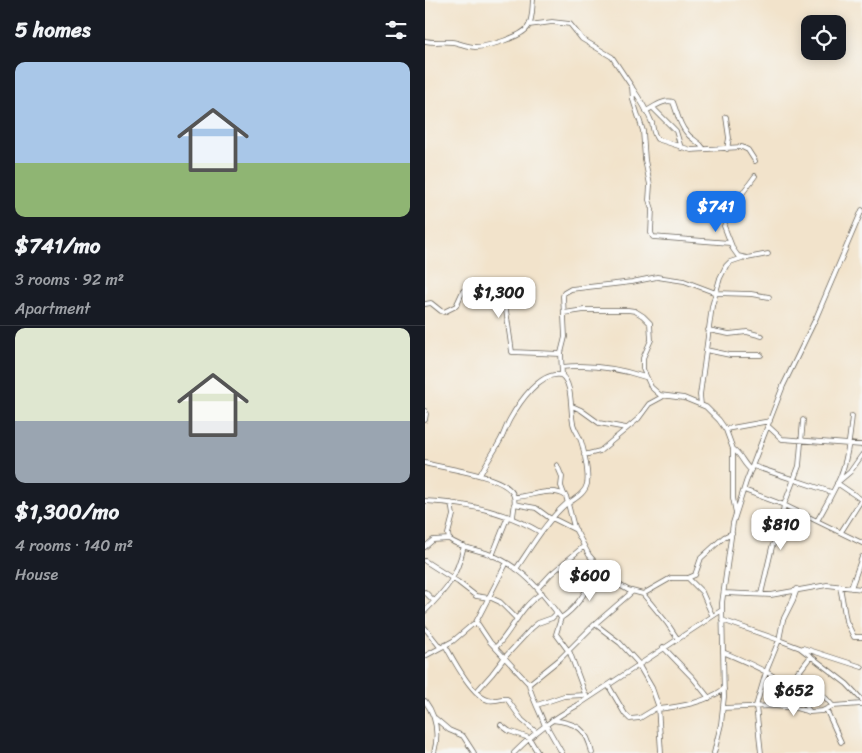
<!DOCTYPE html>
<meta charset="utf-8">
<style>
:root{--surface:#171b24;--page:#242831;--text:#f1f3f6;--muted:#9ea1a6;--line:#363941;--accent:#1a73e8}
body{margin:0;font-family:Sriracha,sans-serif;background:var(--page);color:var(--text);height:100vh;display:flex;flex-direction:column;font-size:19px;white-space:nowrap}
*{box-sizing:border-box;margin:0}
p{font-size:16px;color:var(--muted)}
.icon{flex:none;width:28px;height:28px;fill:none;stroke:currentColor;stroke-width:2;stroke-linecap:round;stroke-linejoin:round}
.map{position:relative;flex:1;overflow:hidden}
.sheet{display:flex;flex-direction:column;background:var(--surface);width:425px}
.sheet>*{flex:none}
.controls{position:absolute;left:376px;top:15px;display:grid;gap:10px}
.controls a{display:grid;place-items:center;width:45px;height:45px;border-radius:10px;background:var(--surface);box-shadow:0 2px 12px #0003;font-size:25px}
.price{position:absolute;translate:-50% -42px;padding:0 11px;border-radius:10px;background:#fff;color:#222;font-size:16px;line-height:32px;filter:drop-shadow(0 1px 2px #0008)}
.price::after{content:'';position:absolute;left:50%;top:30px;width:15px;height:11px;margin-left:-8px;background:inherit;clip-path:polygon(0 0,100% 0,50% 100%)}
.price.on{background:var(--accent);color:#fff}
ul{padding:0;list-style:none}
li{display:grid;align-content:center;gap:10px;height:265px;padding:0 15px}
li+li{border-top:1px solid var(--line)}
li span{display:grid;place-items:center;height:155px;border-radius:10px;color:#555}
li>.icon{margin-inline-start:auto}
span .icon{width:90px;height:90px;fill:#fffc;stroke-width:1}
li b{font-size:21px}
h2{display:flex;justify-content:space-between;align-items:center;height:60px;padding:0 15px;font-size:21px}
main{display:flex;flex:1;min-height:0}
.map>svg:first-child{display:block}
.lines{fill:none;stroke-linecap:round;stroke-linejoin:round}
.minor-casing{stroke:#676259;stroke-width:5.5}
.minor{stroke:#fff;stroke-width:4}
</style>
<main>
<section class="sheet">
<h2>5 homes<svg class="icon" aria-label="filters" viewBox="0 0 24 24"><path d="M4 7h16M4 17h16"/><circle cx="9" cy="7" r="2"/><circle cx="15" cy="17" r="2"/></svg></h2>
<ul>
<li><span style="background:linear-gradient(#a9c7e8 65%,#8fb573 0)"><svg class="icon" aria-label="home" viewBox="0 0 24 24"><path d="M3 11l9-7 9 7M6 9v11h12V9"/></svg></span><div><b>$741/mo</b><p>3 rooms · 92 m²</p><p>Apartment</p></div></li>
<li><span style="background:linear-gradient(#dfe7d0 60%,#9aa5b1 0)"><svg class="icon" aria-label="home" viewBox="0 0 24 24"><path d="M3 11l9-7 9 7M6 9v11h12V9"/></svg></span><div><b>$1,300/mo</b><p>4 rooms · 140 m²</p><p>House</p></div></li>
</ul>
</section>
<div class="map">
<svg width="437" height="753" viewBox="0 0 437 753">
<rect width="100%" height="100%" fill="#f6f6f2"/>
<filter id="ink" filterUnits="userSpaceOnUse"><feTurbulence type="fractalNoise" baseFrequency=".02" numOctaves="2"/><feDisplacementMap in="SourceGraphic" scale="10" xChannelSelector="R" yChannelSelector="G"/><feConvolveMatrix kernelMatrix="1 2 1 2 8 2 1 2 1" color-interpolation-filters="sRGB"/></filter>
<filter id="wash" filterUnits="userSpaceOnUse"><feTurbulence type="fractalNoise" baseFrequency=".0096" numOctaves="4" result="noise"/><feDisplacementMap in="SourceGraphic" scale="20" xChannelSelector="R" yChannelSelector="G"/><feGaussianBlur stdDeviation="1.12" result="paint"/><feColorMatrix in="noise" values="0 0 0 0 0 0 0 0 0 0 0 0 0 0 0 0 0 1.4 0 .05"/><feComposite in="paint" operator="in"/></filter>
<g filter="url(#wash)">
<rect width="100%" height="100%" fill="#f2e3cb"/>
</g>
<g filter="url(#ink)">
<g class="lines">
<defs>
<path id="minor" d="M 104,25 L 127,22 L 145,24 L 157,39 L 187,57 L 207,87 L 208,100 L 218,131 L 220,160 L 225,185 L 224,200 L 227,209 L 226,233 L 228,237 L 305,243
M 0,41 C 9,43 18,41 27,42 C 35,43 42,47 50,47 C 62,47 97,37 103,27 C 108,19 107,8 108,0
M 208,89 C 215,99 222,111 227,123 C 228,128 228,133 232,139 L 266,150 L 317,147 L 323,150 L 330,161
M 228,108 L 251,131 L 256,148
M 221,111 C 229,107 239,99 248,102 C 252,112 254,124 261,132 C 266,140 273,140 279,149
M 301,117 L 304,138 L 302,149
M 330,176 L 303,213 L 299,226 L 308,249 L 313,256 L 322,258 L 343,254
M 0,304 L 6,303 L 16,311 L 19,312 L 31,306 L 38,291 C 51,285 67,295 79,301 L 80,303 L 87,352 L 136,354
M 139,313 L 159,310 L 203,310 L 210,311 L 218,316 L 225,323 L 226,340 L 218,358 L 218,369 L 226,387 L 235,395 L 259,398 L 281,407 L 294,420 L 301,430 L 308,449 L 308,498 L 311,513
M 283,330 L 304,334 L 322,332 L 337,336
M 281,350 L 305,355 L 336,355
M 137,367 C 166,364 192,368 220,377
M 137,375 L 136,353 L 140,337 L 138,296 L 139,293 L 146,289 L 207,282 L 232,277 L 259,281 L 291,293 L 326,294 L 344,297
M 276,405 L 275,395 L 287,306 L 295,278 L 301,266 L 305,262 L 317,258
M 147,406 L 156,410 L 174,423 L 201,428
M 0,411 L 1,414 L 0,420
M 344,427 L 357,439 L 437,445
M 301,429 L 345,421
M 308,449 C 316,454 318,464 326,470
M 159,455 L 175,451 L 213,419 L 224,404 L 237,397
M 437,455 L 425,472 L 412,483 L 437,500
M 0,463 C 20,469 79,475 88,494 C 92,501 88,511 88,518
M 132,465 L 137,477 L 136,486 L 139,494
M 328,466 L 406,492
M 55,475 C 61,463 69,452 75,441 C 79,434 81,426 85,419 C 94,403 115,371 136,375 C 148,383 145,409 148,423 C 149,429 154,435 156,441 C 159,450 164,474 162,484 C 160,493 151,498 144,503
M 319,490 L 359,505 L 437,543
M 89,497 C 106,497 126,486 141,496 L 149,527 L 164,555 L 179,573 L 189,582 L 203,590 L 218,594 L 242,623 L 252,638
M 0,501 C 40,503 80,511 115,532
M 26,503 L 28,515 L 23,534 L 24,539 C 35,548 51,549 64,554 C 98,567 115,590 136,618 L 131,634 L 145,653 L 162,699
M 89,504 L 111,508 L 126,519
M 127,518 L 151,530
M 392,521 C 399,509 406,496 412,484 C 422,465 425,436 427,416
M 416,532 L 437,499
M 0,547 L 8,540 L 24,539
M 67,556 L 83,516
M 0,561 L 33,582 L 51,596 L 64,598
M 91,569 C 107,546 121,521 143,502
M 263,578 L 277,592 L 287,615
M 415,586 L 421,621 L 429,637 L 437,637
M 113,588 L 126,574 L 159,546
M 426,588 L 437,557
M 372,589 L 368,600 L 358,620 L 354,640 L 375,648 L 422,684 L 437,700
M 0,592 L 9,601
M 299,593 L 346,595 L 402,585 L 437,589
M 218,594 L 246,578 L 263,578 L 270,575 L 276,558 L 299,537 L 307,533
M 336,594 L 347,547 L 354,531 L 359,505 L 374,466 L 378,420
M 64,597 L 75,602 L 92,619
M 0,611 C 23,588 31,578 39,546
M 136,618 C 155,606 163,586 174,568
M 297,620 L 354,640 L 341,672 L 331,706 L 336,753
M 50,624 L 81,564
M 170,624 L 195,643 L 214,664
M 0,628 L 15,647
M 20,645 C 28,659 47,696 63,700 C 69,702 75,698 82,699 L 97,720 L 111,732
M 71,647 C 88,630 95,606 117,593
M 238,647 L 268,678 L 284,698
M 378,648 L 437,667
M 298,652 C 333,667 364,679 385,712
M 0,656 L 28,641 L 48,624 L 53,624 L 65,642 L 104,684
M 213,664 L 227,688 L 233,705 L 236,753
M 373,671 L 388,684 L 408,706
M 183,685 L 200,714 L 205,719 L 215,718 L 233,707
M 51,692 L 67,674 L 80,657 L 107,628 L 113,623 L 127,618 L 132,613
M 0,701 C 12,717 14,734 9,753
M 112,705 L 139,696 L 161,695
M 348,706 L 386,656
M 298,708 L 348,706 L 371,708 L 385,712 L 397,711 L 408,706 L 437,704
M 234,709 C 258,706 279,703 299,689
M 401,709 L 416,742
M 10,718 L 24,730 L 38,736 L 49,753
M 127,720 C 152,723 162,728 167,753
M 76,725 L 84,731 L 104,738 L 113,753
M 121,725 L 137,753
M 120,726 C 116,714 105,694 104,684 L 135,659 L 170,624 L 207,592
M 89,753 C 110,732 127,719 153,705 L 297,610
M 289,753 L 296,724 L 299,697 L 297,603 L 308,523 L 321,482 L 358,386 L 391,318 L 437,210"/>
</defs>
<!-- minor casing -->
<use href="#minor" class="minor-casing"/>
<!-- minor -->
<use href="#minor" class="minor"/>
</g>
</g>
</svg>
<div class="controls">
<a><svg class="icon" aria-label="locate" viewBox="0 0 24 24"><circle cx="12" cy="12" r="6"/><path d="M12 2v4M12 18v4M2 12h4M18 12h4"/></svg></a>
</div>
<b class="price on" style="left:291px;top:233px">$741</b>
<b class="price" style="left:74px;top:319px">$1,300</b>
<b class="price" style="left:356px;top:551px">$810</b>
<b class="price" style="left:165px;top:602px">$600</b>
<b class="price" style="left:369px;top:717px">$652</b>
</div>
</main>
